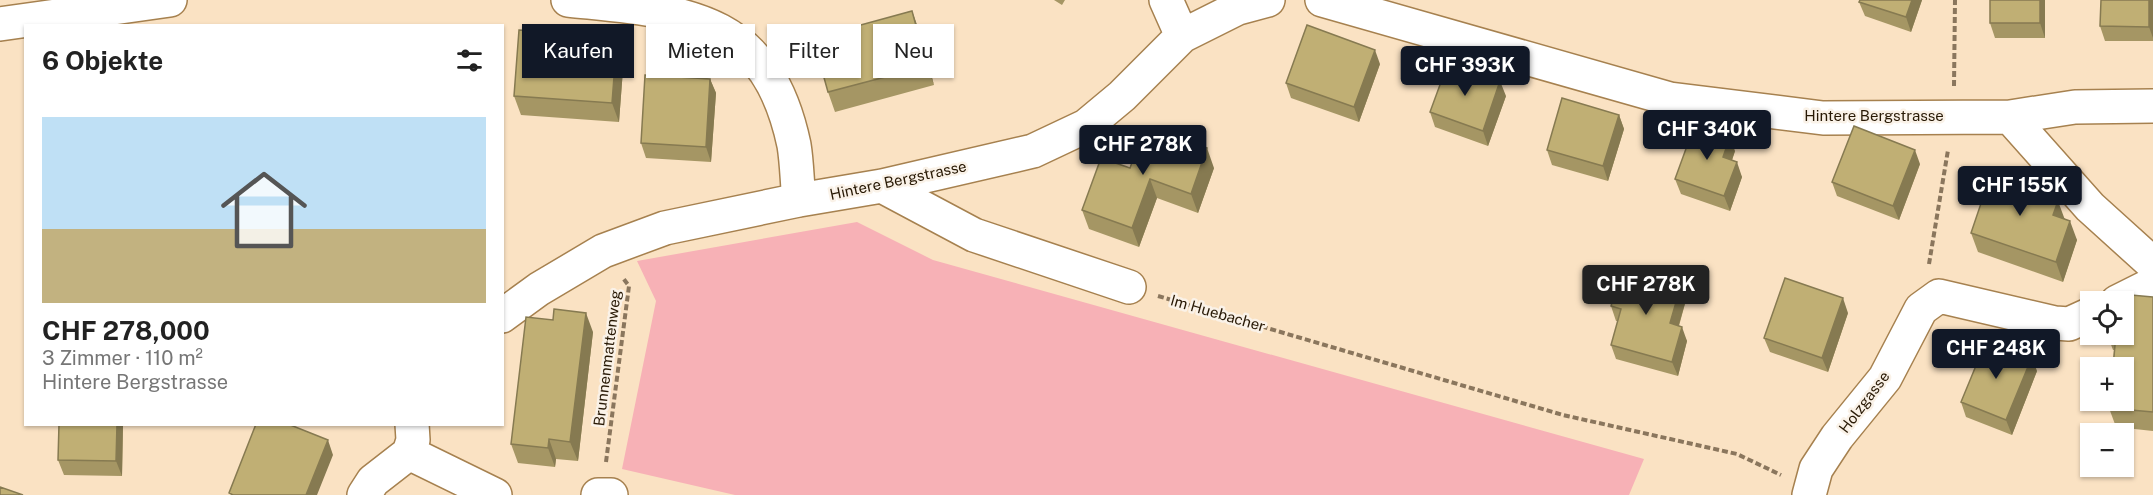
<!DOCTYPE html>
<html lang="de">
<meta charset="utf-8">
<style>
:root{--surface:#fff;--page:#f2f2f2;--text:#222;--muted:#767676;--line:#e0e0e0;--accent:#111827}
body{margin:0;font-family:"Public Sans",sans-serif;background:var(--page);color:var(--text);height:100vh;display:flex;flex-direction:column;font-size:22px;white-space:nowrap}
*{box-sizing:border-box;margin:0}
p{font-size:20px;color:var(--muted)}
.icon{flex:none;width:33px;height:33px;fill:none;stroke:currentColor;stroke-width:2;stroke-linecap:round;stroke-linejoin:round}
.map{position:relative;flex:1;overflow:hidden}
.side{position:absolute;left:24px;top:24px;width:480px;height:402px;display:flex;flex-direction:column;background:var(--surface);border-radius:0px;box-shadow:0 2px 4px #0004}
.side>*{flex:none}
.banner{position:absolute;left:522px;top:24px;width:570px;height:54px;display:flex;gap:12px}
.fabs{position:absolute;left:2080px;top:291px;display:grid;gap:12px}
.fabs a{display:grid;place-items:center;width:54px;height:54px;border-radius:0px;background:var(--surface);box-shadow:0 2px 4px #0004;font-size:30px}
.price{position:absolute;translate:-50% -51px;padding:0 14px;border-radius:6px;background:var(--accent);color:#fff;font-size:20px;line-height:39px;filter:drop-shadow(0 2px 3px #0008)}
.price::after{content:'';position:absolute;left:50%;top:36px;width:18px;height:14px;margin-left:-9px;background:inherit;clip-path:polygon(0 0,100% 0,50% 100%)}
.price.selected{background:#222;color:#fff}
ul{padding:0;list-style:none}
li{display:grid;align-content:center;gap:12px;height:318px;padding:0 18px}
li+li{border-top:2px solid var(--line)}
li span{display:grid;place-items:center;height:186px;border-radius:0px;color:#555}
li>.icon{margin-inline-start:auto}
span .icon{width:108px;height:108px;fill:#fffc;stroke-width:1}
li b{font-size:26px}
h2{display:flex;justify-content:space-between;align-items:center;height:72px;padding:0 18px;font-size:26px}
.pill{padding:0 21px;border-radius:0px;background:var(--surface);box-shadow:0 2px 4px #0004;font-size:21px;line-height:54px}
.pill.selected{background:var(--accent);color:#fff}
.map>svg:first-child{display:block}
.green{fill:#f7b1b6}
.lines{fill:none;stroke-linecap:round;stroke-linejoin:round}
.minor-casing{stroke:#a6814f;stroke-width:36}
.path{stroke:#8a765d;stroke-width:4;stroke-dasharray:6 3;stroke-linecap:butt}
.minor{stroke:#fff;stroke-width:33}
.wall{fill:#a59664}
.shaded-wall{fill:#867a51}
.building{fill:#c0af74;stroke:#867a51;stroke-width:1.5}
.labels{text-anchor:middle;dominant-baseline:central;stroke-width:5;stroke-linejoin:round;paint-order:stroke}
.street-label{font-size:15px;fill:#281905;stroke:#faf2e8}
</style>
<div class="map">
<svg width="2153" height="495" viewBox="0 0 2153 495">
<rect width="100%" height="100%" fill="#fae2c3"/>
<!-- green -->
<path class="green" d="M 857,222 L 933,260 L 1644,459 L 1629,495 L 735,495 L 622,469 L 656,301 L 637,261 Z"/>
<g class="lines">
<defs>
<path id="minor" d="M 568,0 C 681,12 766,12 794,145 C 797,163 797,182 799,200
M 1166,0 L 1182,36
M 1322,0 L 1670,99 L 1823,118 L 2010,117 L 2075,107 L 2153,106
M 0,24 L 170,0
M 2010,117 L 2090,207 L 2153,264
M 882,186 L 974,235 L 1129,287
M 2117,302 L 2153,284
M 502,316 L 539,289 L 603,251 L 665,228 L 799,200 L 882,186 L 1033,151 L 1086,126 L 1122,96 L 1182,36 L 1238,8 L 1268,0
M 409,453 L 495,495
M 364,495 L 373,481 L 409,453 L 413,440 L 412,424
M 598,495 L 611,495
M 1809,495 L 1816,469 L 1837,437 L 1885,378 L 1921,309 L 1939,296 L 2055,323 L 2069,324 L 2091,314"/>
</defs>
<!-- minor casing -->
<use href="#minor" class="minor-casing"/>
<!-- path -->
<path class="path" d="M 1954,86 L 1955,0
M 1929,264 L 1948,150
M 1158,296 L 1563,415 L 1737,454 L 1781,475
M 606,462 L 629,286 L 623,278"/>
<!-- minor -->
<use href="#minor" class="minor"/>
</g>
<!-- wall -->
<path class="wall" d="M 1054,0 L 1065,0 L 1062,5 Z
M 1860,0 L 1922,0 L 1911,32 L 1865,16 L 1859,2 Z
M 1990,0 L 2045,0 L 2045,38 L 1995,38 L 1990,23 Z
M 2153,0 L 2153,41 L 2105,41 L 2100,26 Z
M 919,30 L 934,85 L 835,112 L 828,92 Z
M 624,56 L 619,122 L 521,115 L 514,96 Z
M 1380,64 L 1359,122 L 1291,98 L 1286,83 Z
M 710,79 L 716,93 L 711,162 L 646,158 L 641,143 Z
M 1506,96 L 1488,146 L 1435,127 L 1430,112 Z
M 1619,115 L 1624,129 L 1608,181 L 1552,165 L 1547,150 Z
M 1735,151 L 1732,160 L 1742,177 L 1730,211 L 1681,194 L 1675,179 Z
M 1920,164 L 1899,220 L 1837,196 L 1832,182 Z
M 1130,168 L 1214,168 L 1198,213 L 1157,198 L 1139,247 L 1089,229 L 1082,210 Z
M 2039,183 L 2044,196 L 2065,219 L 2077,240 L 2063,282 L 1978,252 L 1971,233 Z
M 1681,285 L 1686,300 L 1679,326 L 1687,341 L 1678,376 L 1616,359 L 1611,345 L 1618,321 L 1616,321 L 1611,306 Z
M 2153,297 L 2153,431 L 2116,427 L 2109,408 L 2114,350 L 2113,350 L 2107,334 L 2124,334 Z
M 1848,313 L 1828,372 L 1770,352 L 1764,338 Z
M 553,320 L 593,332 L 578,461 L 556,459 L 555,467 L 518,463 L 511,444 Z
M 2037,371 L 2012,435 L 1966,417 L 1961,402 Z
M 59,424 L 123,424 L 122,476 L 64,475 L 58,460 Z"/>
<!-- shaded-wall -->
<path class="shaded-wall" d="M 1912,0 L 1922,0 L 1911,32 L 1906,17 Z
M 2040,0 L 2045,0 L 2045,38 L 2040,23 Z
M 2149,0 L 2153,0 L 2153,38 L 2149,27 Z
M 912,11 L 919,30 L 934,85 L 927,66 Z
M 617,37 L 624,56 L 619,122 L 612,103 Z
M 1375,50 L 1380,64 L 1359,122 L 1354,107 Z
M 710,79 L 716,93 L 711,162 L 706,147 Z
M 1500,81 L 1506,96 L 1488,146 L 1483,131 Z
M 1619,115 L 1624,129 L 1608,181 L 1603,166 Z
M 1730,137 L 1735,151 L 1728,172 L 1723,157 Z
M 1207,148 L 1214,168 L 1198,213 L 1191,194 Z
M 1915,150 L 1920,164 L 1899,220 L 1893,206 Z
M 1737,162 L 1742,177 L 1730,211 L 1724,196 Z
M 1150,179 L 1157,198 L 1139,247 L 1132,228 Z
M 2039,183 L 2046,203 L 2036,193 Z
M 2058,201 L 2065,220 L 2053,215 Z
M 2070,221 L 2077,240 L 2063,282 L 2056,262 Z
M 1681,285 L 1686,300 L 1675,338 L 1670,323 Z
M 1843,298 L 1848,313 L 1828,372 L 1822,358 Z
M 586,313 L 593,332 L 578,461 L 570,442 Z
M 1682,327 L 1687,341 L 1678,376 L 1672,362 Z
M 2032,357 L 2037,371 L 2012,435 L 2006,420 Z
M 117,424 L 123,424 L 122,476 L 116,461 Z
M 549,439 L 556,459 L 555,467 L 548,448 Z
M 328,440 L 333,455 L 317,495 L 306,495 Z"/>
<!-- building -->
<path class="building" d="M 1860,0 L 1912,0 L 1906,17 L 1859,2 Z
M 1990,0 L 2040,0 L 2040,23 L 1990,23 Z
M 2101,0 L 2149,0 L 2149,27 L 2100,26 Z
M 912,11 L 927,66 L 828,92 L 813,38 Z
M 1307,25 L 1375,50 L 1354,107 L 1286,83 Z
M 519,30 L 617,37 L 612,103 L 514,96 Z
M 1448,63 L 1500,81 L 1483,131 L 1430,112 Z
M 645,75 L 710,79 L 706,147 L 641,143 Z
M 1562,98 L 1619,115 L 1603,166 L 1547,150 Z
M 1695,124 L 1730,137 L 1723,157 L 1737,162 L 1724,196 L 1675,179 Z
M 1145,126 L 1207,148 L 1191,194 L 1150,179 L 1132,228 L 1082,210 L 1101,158 L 1130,168 Z
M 1854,126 L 1915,150 L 1893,206 L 1832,182 Z
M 1993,168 L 2039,183 L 2036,193 L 2058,201 L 2053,215 L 2070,221 L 2056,262 L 1971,233 Z
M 1622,269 L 1681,285 L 1670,323 L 1682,327 L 1672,362 L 1611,345 L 1621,309 L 1611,306 Z
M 1785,278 L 1843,298 L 1822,358 L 1764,338 Z
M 2109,293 L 2153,297 L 2153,412 L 2109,408 L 2110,400 L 2124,400 L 2124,368 L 2113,368 L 2116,334 L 2124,334 L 2124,302 L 2109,302 Z
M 554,309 L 586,313 L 570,442 L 549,439 L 548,448 L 511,444 L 526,317 L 553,320 Z
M 1987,339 L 2032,357 L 2006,420 L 1961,402 Z
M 59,424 L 117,424 L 116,461 L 58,460 Z
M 256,424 L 288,424 L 328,440 L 306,495 L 233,495 L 229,493 Z
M 0,487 L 23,495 L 0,495 Z"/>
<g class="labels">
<!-- street labels -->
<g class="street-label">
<text x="1874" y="115">Hintere Bergstrasse</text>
<text transform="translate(898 180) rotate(-12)">Hintere Bergstrasse</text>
<text transform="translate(1218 313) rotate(16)">Im Huebacher</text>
<text transform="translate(607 358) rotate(-83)">Brunnenmattenweg</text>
<text transform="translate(1864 402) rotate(-53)">Holzgasse</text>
</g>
</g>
</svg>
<div class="fabs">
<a><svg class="icon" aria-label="locate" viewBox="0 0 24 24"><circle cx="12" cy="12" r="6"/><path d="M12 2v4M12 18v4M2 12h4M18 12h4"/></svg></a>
<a>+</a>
<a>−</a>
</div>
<b class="price" style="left:1465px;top:97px">CHF 393K</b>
<b class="price" style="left:1707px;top:161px">CHF 340K</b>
<b class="price" style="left:1143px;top:176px">CHF 278K</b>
<b class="price" style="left:2020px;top:217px">CHF 155K</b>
<b class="price selected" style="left:1646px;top:316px">CHF 278K</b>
<b class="price" style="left:1996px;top:380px">CHF 248K</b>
<div class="banner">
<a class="pill selected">Kaufen</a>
<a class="pill">Mieten</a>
<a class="pill">Filter</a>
<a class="pill">Neu</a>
</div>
<section class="side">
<h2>6 Objekte<svg class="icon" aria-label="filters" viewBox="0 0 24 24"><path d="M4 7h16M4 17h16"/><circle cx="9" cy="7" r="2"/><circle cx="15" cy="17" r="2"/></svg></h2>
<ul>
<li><span style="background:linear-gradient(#bfe0f5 60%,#c2b280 0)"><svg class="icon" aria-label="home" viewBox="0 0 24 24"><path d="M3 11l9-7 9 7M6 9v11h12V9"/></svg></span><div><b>CHF 278,000</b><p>3 Zimmer · 110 m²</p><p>Hintere Bergstrasse</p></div></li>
</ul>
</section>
</div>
